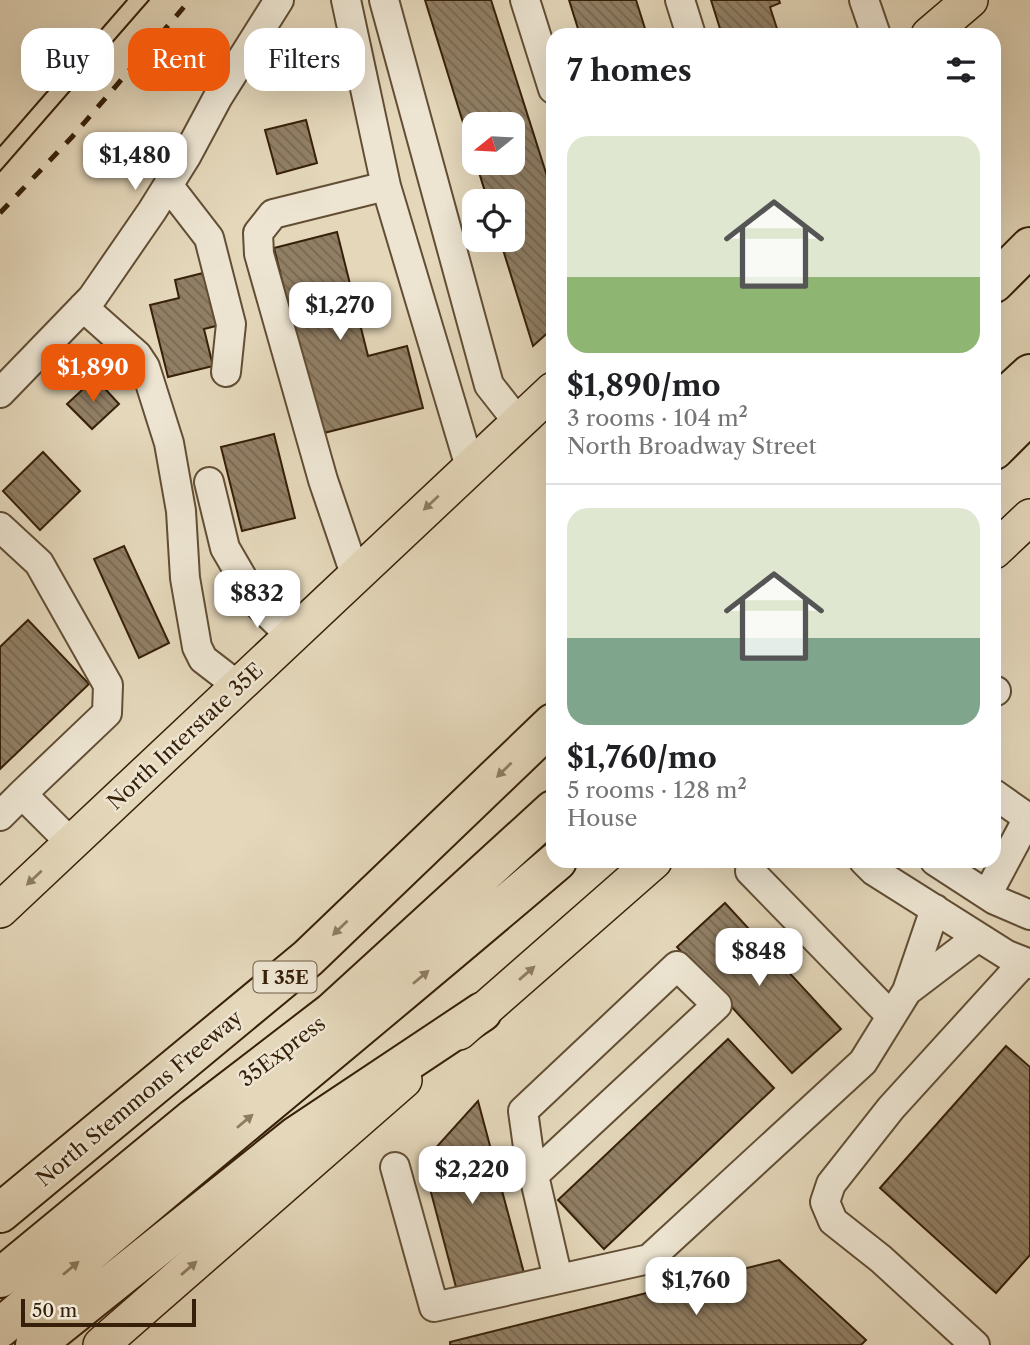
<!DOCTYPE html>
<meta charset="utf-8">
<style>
:root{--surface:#fff;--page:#f6f6f6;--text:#202124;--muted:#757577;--line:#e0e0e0;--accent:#ea580c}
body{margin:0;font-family:"Libre Caslon Text",serif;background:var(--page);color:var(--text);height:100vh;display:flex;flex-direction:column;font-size:26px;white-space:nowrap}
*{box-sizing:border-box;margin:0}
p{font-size:23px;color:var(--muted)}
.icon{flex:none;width:38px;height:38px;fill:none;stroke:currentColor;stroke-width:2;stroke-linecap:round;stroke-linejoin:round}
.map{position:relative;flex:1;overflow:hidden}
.details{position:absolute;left:546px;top:28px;width:455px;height:840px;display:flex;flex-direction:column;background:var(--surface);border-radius:21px;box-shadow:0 7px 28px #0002}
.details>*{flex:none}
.guide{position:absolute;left:21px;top:28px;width:420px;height:63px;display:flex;gap:14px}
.needle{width:46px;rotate:252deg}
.controls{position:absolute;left:462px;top:112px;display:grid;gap:14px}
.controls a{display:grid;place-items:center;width:63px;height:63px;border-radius:14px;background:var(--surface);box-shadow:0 7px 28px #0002;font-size:35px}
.scale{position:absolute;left:21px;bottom:18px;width:175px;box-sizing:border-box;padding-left:7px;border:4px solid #372009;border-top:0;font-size:19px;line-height:24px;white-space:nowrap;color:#372009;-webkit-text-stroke:5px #ede5d2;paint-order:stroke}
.price{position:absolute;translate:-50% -60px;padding:0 16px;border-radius:14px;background:#fff;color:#222;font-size:23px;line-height:46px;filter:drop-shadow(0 2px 4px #0008)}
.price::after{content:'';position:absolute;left:50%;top:42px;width:21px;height:16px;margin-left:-10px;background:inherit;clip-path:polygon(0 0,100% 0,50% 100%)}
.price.on{background:var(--accent);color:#fff}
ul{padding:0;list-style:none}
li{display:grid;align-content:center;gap:14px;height:371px;padding:0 21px}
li+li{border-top:2px solid var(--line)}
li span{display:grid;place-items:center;height:217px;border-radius:21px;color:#555}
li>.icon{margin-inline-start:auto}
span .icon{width:126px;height:126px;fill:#fffc;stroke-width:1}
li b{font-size:30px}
h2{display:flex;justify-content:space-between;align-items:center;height:84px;padding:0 21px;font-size:30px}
.chip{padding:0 24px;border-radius:21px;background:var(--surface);box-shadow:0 7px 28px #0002;font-size:24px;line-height:63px}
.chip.on{background:var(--accent);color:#fff}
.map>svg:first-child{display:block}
.building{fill:url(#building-back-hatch);stroke:#372009;stroke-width:2}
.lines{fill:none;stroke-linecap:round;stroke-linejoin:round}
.minor-casing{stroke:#624e35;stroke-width:32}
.major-casing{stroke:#372009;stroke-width:38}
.highway-casing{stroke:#372009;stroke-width:42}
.minor{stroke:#ede5d2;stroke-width:28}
.major{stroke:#e4d7ba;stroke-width:35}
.highway{stroke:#e4d7ba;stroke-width:38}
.tram{stroke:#372009;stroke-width:2}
.rail{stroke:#372009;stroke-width:5;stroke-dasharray:12 12;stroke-linecap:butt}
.oneway{fill:#8e7c62}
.labels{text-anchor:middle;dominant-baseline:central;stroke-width:5;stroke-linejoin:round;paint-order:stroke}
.shield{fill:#ede5d2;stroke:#6e5b45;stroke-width:2}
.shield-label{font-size:19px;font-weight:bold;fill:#372009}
.street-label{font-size:21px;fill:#372009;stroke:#ede5d2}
</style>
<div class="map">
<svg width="1030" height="1345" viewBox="0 0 1030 1345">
<defs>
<pattern id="building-back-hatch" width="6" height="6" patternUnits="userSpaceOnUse" patternTransform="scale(1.75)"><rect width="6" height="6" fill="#917f65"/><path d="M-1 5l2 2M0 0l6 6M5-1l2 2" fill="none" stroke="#776851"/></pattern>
</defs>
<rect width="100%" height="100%" fill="#e4d7ba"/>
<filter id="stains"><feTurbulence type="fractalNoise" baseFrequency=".00286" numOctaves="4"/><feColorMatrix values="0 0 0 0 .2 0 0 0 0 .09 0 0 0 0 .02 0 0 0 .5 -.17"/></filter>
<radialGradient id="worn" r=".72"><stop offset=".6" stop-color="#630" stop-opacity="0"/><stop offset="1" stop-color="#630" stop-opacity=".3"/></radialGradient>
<!-- building -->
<path class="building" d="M 425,0 L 491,0 L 553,195 L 553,328 L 533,346 L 500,240 L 513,240 L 513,201 L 488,201 L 476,163 L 513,163 L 513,124 L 474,124 L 474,158 Z
M 569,0 L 636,0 L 647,35 L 580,35 Z
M 711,0 L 779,0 L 780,3 L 770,7 L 779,35 L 722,35 Z
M 306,120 L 317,163 L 277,174 L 265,130 Z
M 337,232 L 368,356 L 407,346 L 423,408 L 320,434 L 274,248 Z
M 207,272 L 220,325 L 204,329 L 213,366 L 168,377 L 150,305 L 179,298 L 175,280 Z
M 95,378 L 119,404 L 92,429 L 67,404 Z
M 274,434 L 295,518 L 242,531 L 221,447 Z
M 43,452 L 80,491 L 40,530 L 3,491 Z
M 124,546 L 169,643 L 139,658 L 94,559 Z
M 28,620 L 89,684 L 0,769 L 0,647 Z
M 725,903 L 841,1029 L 792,1073 L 677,947 Z
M 728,1039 L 774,1088 L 604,1249 L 558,1200 Z
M 1006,1046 L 1030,1067 L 1030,1255 L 996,1293 L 880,1188 Z
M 478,1101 L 524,1273 L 457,1291 L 423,1162 Z
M 779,1260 L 866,1340 L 861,1345 L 450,1345 L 450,1342 Z"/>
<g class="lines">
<defs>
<path id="minor" d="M 346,0 L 386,186 L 470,467
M 384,0 L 489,385 L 518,422
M 525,0 L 553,89
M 680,0 L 691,35
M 864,0 L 876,35
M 168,185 L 209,238 L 231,324 L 226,372
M 83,307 L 137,355 L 145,367 L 169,443 L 181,511 L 185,578 L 197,647 L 203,659 L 238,686
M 0,393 L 92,298 L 152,211 L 187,155 L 218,97 L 279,0
M 209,482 L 225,548 L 257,603 L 291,636
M 0,527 L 39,563 L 108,685 L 107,713 L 22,794 L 71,843
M 355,574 L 323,480 L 259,254 L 258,233 L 273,214 L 386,186
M 994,692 L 996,691
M 994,794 L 1028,818
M 0,816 L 22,794
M 864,861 L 874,871 L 1007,955 L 1030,964
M 935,861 L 995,900 L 1030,915
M 750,871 L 891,1016
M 987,895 L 1028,818 L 1030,818
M 935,909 L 907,991 L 978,937
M 395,1167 L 434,1307 L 649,1259 L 863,1062 L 907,991
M 534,1175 L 717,1005 L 677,966 L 523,1111 L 529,1154 L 558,1279
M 975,1345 L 881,1259 L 833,1221 L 825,1202 L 831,1184 L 891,1108 L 1024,962"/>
<path id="major" d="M 929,35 L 970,0
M 994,551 L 1030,517
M 0,910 L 553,390
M 459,1032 L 654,861
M 101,1345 L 404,1080"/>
<path id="highway" d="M 994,283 L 1030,247
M 994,407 L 1030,374
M 994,450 L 1030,414
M 0,1213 L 308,958 L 553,723
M 0,1278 L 194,1118 L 332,1012 L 553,810
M 0,1328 C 185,1171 373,1018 557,861
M 35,1345 L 296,1136 L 482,1012"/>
</defs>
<!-- minor casing -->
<use href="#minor" class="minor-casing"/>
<!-- major casing -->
<use href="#major" class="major-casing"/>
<!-- highway casing -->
<use href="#highway" class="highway-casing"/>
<!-- minor -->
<use href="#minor" class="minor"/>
<!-- major -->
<use href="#major" class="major"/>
<!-- highway -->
<use href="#highway" class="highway"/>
<!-- tram -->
<path class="tram" d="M 0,146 L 127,0
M 0,171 L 149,0"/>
<!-- rail -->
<path class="rail" d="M 0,213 L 72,137 L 190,0"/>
</g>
<!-- one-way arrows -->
<defs><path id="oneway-solid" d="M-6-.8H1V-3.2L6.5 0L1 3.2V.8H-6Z" transform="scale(1.75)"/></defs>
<g class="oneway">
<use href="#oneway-solid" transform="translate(431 503) rotate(137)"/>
<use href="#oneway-solid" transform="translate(504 770) rotate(136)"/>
<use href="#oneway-solid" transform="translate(34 878) rotate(137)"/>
<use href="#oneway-solid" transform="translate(340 928) rotate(136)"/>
<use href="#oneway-solid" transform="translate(527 973) rotate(-41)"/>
<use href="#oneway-solid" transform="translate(421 977) rotate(-40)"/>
<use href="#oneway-solid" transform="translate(245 1121) rotate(-40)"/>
<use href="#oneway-solid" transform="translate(71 1268) rotate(-40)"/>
<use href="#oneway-solid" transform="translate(189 1268) rotate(-41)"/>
</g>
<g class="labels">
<!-- shield labels -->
<rect class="shield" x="253.5" y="961.5" width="63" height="31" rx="5"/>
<g class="shield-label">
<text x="285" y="977">I 35E</text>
</g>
<!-- street labels -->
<g class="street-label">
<text transform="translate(185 736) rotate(-43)">North Interstate 35E</text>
<text transform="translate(282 1051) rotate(-37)">35Express</text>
<text transform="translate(139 1098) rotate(-40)">North Stemmons Freeway</text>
</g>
</g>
<rect width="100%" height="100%" filter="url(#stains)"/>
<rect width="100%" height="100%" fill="url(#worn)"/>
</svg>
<div class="controls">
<a><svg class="needle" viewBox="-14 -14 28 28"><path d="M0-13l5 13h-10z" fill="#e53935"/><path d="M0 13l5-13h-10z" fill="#757577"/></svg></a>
<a><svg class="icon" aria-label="locate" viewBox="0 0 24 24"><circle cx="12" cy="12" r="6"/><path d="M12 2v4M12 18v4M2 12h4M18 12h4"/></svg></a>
</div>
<div class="scale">50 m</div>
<b class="price" style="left:135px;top:192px">$1,480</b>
<b class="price" style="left:340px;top:342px">$1,270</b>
<b class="price on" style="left:93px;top:404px">$1,890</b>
<b class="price" style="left:257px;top:630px">$832</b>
<b class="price" style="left:759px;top:988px">$848</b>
<b class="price" style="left:472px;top:1206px">$2,220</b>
<b class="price" style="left:696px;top:1317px">$1,760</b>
<div class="guide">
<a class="chip">Buy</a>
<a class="chip on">Rent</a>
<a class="chip">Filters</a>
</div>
<section class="details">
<h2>7 homes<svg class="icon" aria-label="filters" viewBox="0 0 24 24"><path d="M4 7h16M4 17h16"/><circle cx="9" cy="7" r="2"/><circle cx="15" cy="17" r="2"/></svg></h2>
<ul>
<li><span style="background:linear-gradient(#dfe7d0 65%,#8fb573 0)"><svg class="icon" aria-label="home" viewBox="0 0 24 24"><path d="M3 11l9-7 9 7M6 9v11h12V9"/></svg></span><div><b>$1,890/mo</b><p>3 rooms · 104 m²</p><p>North Broadway Street</p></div></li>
<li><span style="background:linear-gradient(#dfe7d0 60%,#7fa58c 0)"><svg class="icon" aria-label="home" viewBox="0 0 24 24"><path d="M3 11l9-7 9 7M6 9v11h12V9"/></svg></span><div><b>$1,760/mo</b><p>5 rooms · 128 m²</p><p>House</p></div></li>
</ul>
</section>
</div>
